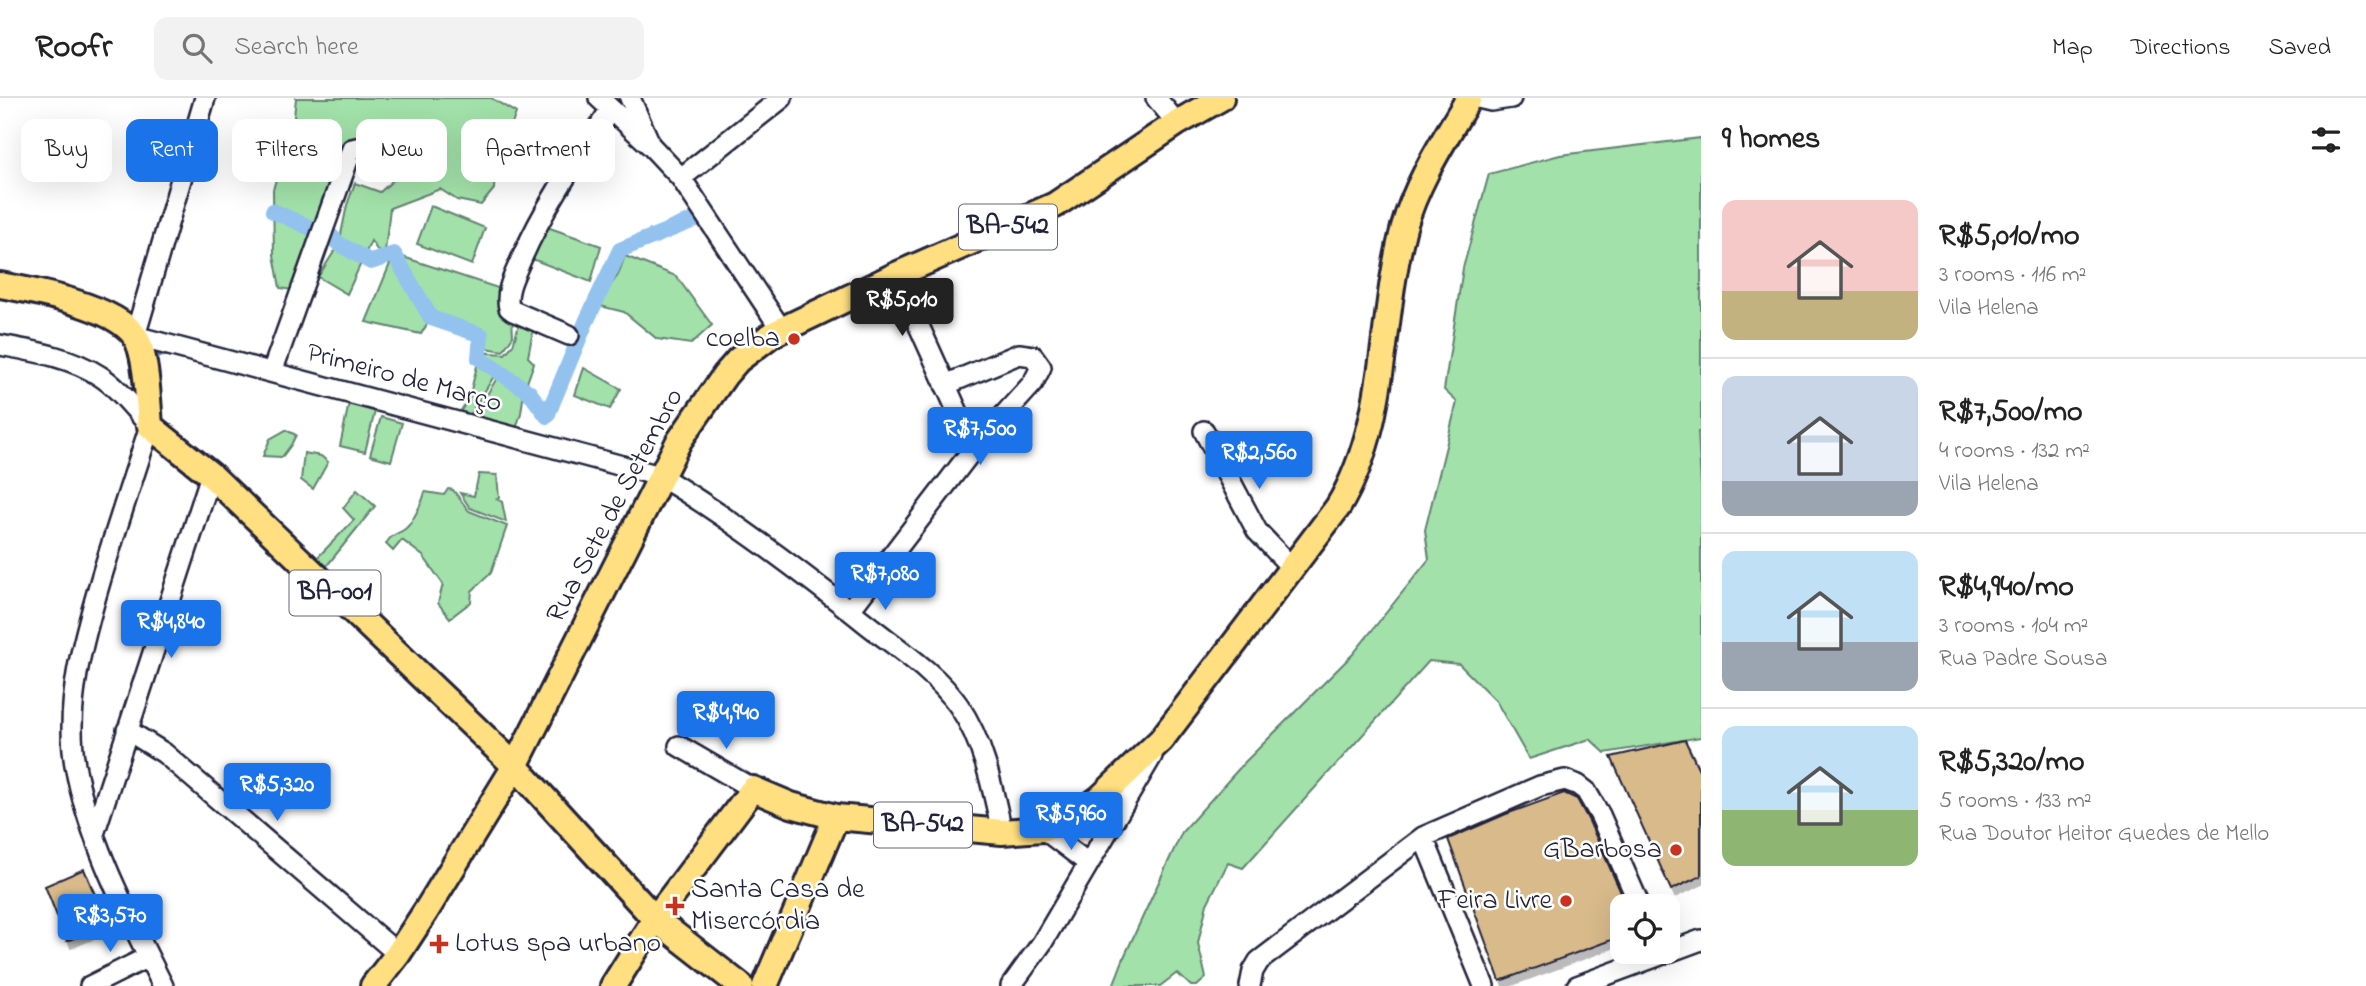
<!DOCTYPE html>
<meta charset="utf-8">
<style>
:root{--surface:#fff;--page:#f2f2f2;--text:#222;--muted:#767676;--line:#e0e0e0;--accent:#1a73e8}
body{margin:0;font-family:"Indie Flower",sans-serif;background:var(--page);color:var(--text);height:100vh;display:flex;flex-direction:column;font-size:26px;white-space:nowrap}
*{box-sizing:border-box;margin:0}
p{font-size:23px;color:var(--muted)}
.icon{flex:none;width:38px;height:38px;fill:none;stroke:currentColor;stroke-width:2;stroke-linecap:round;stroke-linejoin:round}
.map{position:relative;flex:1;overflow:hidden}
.side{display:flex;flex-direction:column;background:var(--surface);width:665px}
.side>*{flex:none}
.top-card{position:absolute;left:21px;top:21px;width:665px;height:63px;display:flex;gap:14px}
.tools{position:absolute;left:1610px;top:796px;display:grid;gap:14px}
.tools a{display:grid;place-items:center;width:70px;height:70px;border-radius:14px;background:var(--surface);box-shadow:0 7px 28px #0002;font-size:35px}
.price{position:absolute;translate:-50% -60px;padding:0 16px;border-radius:7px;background:var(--accent);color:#fff;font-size:23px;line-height:46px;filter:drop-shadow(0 2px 4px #0008)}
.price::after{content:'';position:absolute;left:50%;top:42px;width:21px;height:16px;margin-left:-10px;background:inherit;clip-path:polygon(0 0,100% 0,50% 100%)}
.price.selected{background:#222;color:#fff}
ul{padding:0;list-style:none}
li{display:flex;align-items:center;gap:21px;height:175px;padding:0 21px}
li+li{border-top:2px solid var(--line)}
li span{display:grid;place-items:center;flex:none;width:196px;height:140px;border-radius:14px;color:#555}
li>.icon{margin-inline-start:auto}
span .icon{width:84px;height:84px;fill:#fffc;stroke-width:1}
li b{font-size:30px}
h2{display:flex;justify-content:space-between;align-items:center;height:84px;padding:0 21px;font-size:30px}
.pill{padding:0 24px;border-radius:14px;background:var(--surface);box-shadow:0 7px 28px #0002;font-size:24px;line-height:63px}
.pill.selected{background:var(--accent);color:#fff}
header{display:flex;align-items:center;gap:42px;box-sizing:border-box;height:98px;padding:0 35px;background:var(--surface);border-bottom:2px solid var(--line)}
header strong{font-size:33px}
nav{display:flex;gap:38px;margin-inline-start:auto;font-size:24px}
.search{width:490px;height:63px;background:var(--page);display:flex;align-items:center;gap:18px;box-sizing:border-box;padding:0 24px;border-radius:14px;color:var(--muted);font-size:26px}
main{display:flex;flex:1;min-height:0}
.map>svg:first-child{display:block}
.green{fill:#a2e1a9;stroke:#628272;stroke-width:2}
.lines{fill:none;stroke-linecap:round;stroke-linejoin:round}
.stream{stroke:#6682a7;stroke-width:4.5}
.canal{stroke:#94c2ef;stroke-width:16}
.building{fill:#d8ba8b;stroke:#22223b;stroke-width:2;filter:url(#shadow)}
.minor-casing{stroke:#22223b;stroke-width:24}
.major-casing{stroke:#22223b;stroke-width:30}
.minor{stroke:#fff;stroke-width:19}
.major{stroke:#ffdf80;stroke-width:24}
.poi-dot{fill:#c8321e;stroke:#fff;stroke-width:2.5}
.labels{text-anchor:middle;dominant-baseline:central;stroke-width:5;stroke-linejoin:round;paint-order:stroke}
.shield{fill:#fff;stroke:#646476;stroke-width:2}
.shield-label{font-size:26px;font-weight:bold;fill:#22223b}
.poi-label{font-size:28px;fill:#22223b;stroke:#fff;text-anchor:end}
.street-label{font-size:28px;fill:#22223b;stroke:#fff}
</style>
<header>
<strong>Roofr</strong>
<div class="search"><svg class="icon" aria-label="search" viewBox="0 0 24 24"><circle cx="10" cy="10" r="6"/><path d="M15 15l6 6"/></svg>Search here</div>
<nav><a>Map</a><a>Directions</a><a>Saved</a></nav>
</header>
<main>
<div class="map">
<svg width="1701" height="888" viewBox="0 0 1701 888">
<defs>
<filter id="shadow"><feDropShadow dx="4" dy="7" stdDeviation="0" flood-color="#0004"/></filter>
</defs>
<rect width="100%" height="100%" fill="#fff"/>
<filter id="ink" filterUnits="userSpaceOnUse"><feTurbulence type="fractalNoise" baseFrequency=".0143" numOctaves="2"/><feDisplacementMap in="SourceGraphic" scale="14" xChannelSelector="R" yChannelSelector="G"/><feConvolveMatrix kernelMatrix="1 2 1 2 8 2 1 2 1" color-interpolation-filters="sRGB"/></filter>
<g filter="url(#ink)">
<!-- green -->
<path class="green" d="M 296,0 L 491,0 L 516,15 L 495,73 L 494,91 L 481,107 L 457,102 L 440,91 L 390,110 L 384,162 L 371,143 L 347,196 L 318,179 L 339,146 L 347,107 L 355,85 L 380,94 L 409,68 L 404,54 L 384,38 L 344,47 L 292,192 L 280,190 L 274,157 L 273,92 L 283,56 L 291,47 Z
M 1701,40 L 1701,333 L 1698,334 L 1701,388 L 1701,639 L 1605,655 L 1590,641 L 1529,661 L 1496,603 L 1459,566 L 1429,563 L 1243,770 L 1228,765 L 1207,806 L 1198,845 L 1206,880 L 1197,888 L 1191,888 L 1177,875 L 1160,888 L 1113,888 L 1125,857 L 1182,734 L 1244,665 L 1353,556 L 1429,461 L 1425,432 L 1457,304 L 1444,292 L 1463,170 L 1489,76 L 1560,57 Z
M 431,108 L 485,130 L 472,167 L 417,146 Z
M 547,129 L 601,148 L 591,184 L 527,159 Z
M 394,156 L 504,192 L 512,219 L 513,238 L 503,253 L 475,248 L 481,237 L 467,229 L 431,220 L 421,236 L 366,224 Z
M 625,158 L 676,178 L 712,227 L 691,246 L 657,241 L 624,214 L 596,207 L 618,177 Z
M 519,226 L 533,233 L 528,259 L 534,265 L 525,290 L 503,277 L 490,262 L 480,258 L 477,254 L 505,256 L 513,247 Z
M 479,260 L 492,266 L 496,275 L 470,317 L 460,314 L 469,300 Z
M 584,270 L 621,291 L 610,311 L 575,297 Z
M 497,280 L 524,294 L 521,315 L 514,337 L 477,327 L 474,318 Z
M 350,300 L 376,309 L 365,354 L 340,348 Z
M 381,319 L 402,325 L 391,363 L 370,357 Z
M 286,332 L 296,337 L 291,347 L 282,359 L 263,358 L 270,341 Z
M 304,355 L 321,358 L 328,364 L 313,391 L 301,382 Z
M 479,376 L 497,377 L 499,400 L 497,401 L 502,404 L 506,424 L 470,410 L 460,395 L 474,398 Z
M 448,391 L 453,392 L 469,413 L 507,428 L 491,475 L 472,493 L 471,504 L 450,520 L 438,505 L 443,486 L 423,458 L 402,442 L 393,453 L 386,446 C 391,436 397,437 405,431 C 412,426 423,403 425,394 L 444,397 Z
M 357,392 L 375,408 L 325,470 L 315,462 L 354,422 L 343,410 Z"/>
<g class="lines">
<!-- stream -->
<path class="stream" d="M 154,258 L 171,256"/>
<!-- canal -->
<path class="canal" d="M 273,113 L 311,130
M 327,134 L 339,146 L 371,164 L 394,156 L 431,220 L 481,237 L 479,260 L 529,294 L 547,318
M 547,318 L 586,224 L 620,152 L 701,119"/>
</g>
<!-- building -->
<path class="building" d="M 1685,642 L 1701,676 L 1701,778 L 1671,792 L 1611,659 Z
M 1564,695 L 1577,701 L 1589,723 L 1627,808 L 1622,808 L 1622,838 L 1500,883 L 1448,741 L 1506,716 Z
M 84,771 L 107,826 L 67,843 L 45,788 Z"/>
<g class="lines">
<defs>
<path id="minor" d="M 205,0 L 135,238 L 660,378 C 734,423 800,473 868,527 C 900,552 936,575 959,608 C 984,645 993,692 1002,734
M 599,0 L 651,48 L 681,80 L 781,231
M 630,0 L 648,41
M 1156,0 L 1177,25
M 1478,0 L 1491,3 L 1511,0
M 681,80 L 782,0
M 896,177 L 974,350 L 1033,285 L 1041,269 L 1033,258 L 1019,256 L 945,287
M 569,237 L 513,213 L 509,210 C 505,194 514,178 520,164 C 544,108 577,61 611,11
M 0,247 C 33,253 71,259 100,278 C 119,290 134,311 150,328 C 134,377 118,425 103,474 C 85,535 64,603 75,667 C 89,745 128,817 163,888
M 272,274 L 352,51 L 361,49 L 396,61
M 1204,333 L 1257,433 L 1291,469
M 850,512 L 974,350
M 127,632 L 164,655 L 398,856
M 679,648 L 753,691
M 1043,731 L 1088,765
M 94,736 L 211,377
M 1423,739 L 1484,888
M 90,888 L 148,859
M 1011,888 L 1042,845 L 1152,658
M 1250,888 L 1253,873 L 1259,863 L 1423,739 L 1540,688 L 1565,682 L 1578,687 L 1586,693 L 1600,717 L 1640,808
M 1577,888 L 1701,842"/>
<path id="major" d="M 0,187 C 34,193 114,208 135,238 C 147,256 148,305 150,328 L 211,377 L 515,668 L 655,821 L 741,888
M 373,888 L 398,856 L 426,813 L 515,668 L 679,343 L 725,277 L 738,262 L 771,237 L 896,177 L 1055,107 L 1177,25 L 1221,0
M 613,888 L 655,821 L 753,691 L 791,707 L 836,719
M 765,888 L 836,719 L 1002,734 L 1043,731 L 1066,725 L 1100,700 L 1161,642 L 1338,409 C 1389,324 1379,223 1404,129 C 1417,83 1445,41 1469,0"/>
</defs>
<!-- minor casing -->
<use href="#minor" class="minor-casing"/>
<!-- major casing -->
<use href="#major" class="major-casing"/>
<!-- minor -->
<use href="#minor" class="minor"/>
<!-- major -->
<use href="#major" class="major"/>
</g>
</g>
<!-- markers -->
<g class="poi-dot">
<circle cx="794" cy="241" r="7"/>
<circle cx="1676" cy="752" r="7"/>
<circle cx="1566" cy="803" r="7"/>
<path d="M671.5 797.5h7v7h7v7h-7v7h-7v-7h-7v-7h7z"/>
<path d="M435.5 835.5h7v7h7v7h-7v7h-7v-7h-7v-7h7z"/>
</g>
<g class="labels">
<!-- shield labels -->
<g class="shield">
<rect x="959" y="106.5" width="98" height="45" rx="5"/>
<rect x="289.5" y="472.5" width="91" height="45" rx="5"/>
<rect x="874" y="704.5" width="98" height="45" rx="5"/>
</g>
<g class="shield-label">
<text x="1008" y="129">BA-542</text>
<text x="335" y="495">BA-001</text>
<text x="923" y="727">BA-542</text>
</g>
<!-- poi labels -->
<g class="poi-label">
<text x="780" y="241">coelba</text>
<text x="1662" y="752">GBarbosa</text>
<text x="691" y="792" text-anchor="start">Santa Casa de<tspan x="691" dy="32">Misercórdia</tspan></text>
<text x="1552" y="803">Feira Livre</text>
<text x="455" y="846" text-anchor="start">Lotus spa urbano</text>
</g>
<!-- street labels -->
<g class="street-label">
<text transform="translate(404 281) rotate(15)">Primeiro de Março</text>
<text transform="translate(616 408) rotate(-62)">Rua Sete de Setembro</text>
</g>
</g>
</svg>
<div class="tools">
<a><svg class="icon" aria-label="locate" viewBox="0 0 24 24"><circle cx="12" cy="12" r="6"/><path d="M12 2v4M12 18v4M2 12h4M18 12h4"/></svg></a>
</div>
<b class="price selected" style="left:902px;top:240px">R$5,010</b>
<b class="price" style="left:980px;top:369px">R$7,500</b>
<b class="price" style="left:1259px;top:393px">R$2,560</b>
<b class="price" style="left:885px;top:514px">R$7,080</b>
<b class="price" style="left:171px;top:562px">R$4,840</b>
<b class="price" style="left:726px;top:653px">R$4,940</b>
<b class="price" style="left:277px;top:725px">R$5,320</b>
<b class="price" style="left:1071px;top:754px">R$5,960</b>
<b class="price" style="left:110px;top:856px">R$3,570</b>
<div class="top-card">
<a class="pill">Buy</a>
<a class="pill selected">Rent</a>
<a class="pill">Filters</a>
<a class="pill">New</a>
<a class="pill">Apartment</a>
</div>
</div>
<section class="side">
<h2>9 homes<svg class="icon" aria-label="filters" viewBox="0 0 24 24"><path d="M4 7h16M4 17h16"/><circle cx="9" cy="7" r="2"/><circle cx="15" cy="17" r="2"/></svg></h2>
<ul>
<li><span style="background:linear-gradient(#f6c9c9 65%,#c2b280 0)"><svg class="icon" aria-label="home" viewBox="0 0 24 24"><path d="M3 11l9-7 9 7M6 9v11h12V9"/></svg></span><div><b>R$5,010/mo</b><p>3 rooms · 116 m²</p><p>Vila Helena</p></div></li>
<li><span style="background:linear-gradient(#c9d6e8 75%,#9aa5b1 0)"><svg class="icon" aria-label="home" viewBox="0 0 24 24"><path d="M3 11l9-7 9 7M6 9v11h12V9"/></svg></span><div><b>R$7,500/mo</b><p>4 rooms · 132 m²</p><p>Vila Helena</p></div></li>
<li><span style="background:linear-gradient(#bfe0f5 65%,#9aa5b1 0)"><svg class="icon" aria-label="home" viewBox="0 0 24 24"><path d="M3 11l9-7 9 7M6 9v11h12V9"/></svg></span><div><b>R$4,940/mo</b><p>3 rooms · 104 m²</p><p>Rua Padre Sousa</p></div></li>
<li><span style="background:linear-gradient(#bfe0f5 60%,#8fb573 0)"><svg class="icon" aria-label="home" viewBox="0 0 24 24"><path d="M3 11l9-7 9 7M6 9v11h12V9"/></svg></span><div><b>R$5,320/mo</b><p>5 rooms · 133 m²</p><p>Rua Doutor Heitor Guedes de Mello</p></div></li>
</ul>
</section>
</main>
